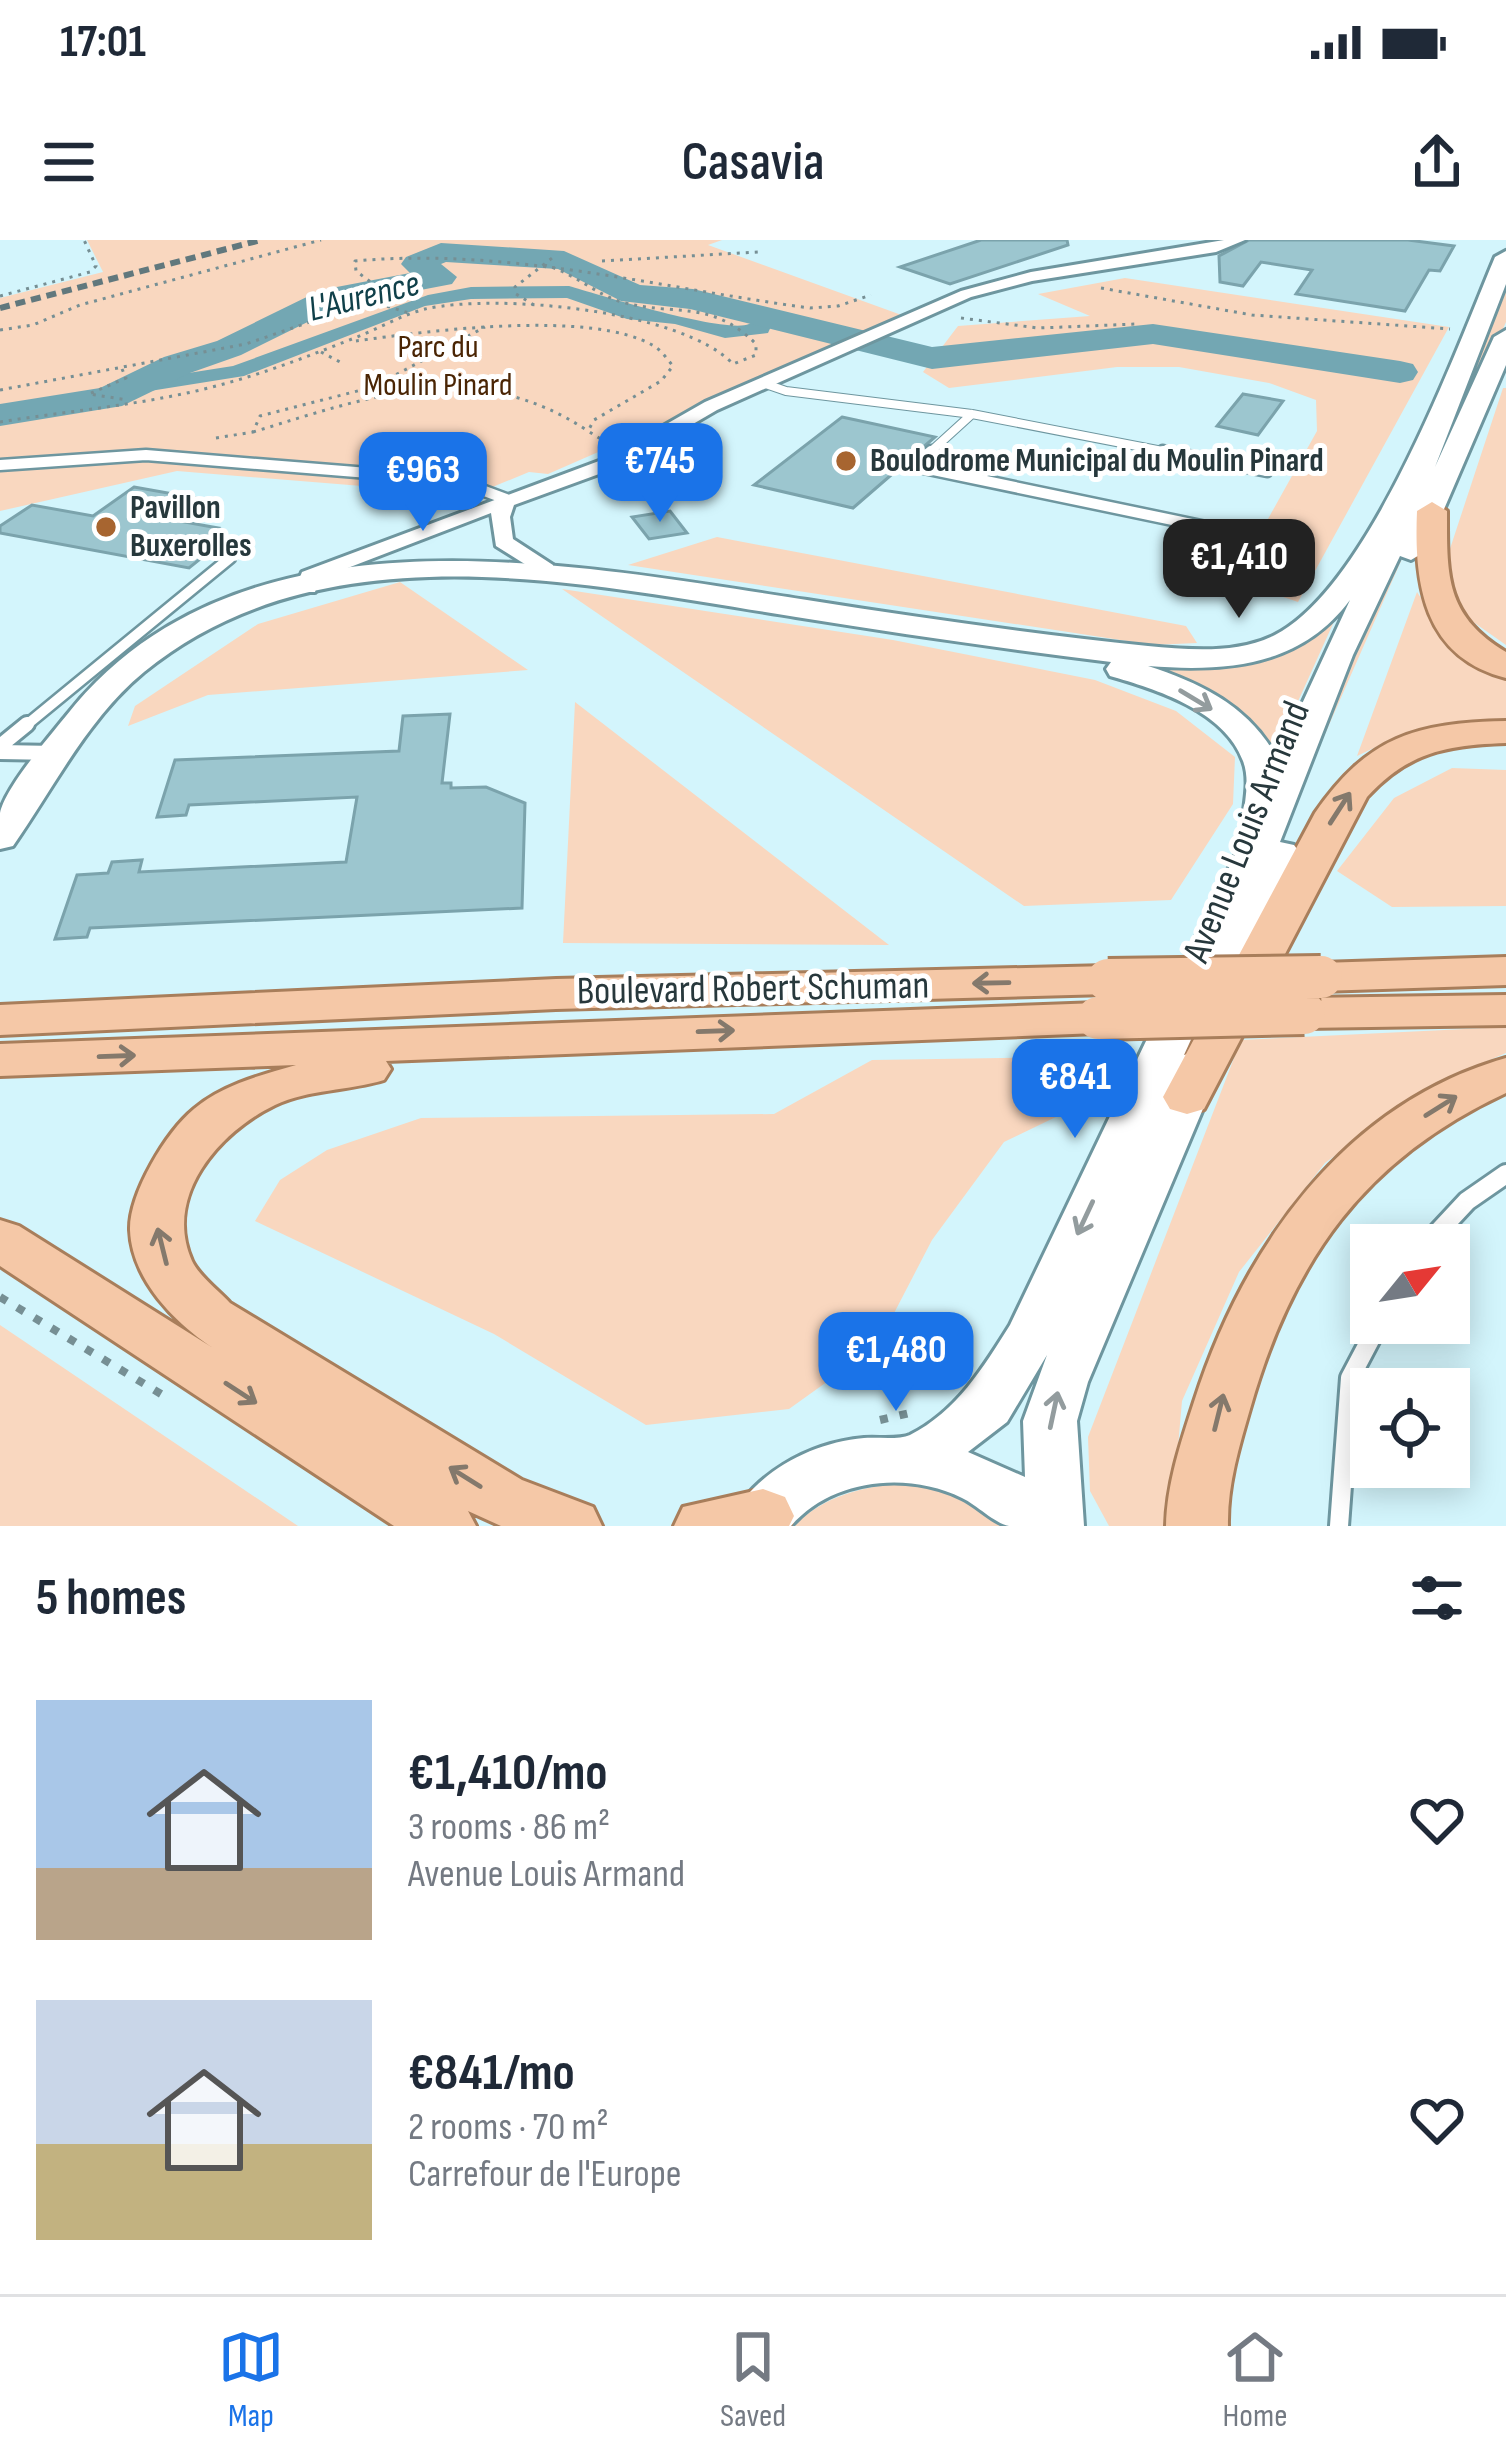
<!DOCTYPE html>
<meta charset="utf-8">
<style>
:root{--surface:#fff;--page:#f6f6f7;--text:#1f2937;--muted:#747a83;--line:#e0e1e3;--accent:#1a73e8}
body{margin:0;font-family:"Sofia Sans Condensed",sans-serif;background:var(--page);color:var(--text);height:100vh;display:flex;flex-direction:column;font-size:45px;white-space:nowrap}
*{box-sizing:border-box;margin:0}
p{font-size:39px;color:var(--muted)}
.icon{flex:none;width:66px;height:66px;fill:none;stroke:currentColor;stroke-width:2;stroke-linecap:round;stroke-linejoin:round}
.map{position:relative;height:1286px;overflow:hidden}
.side{display:flex;flex-direction:column;background:var(--surface);flex:1}
.side>*{flex:none}
.needle{width:78px;rotate:60deg}
.fabs{position:absolute;left:1350px;top:984px;display:grid;gap:24px}
.fabs a{display:grid;place-items:center;width:120px;height:120px;border-radius:0px;background:var(--surface);box-shadow:0 6px 30px #0003;font-size:60px}
.price{position:absolute;translate:-50% -102px;padding:0 27px;border-radius:24px;background:var(--accent);color:#fff;font-size:39px;line-height:78px;filter:drop-shadow(0 3px 6px #0008)}
.price::after{content:'';position:absolute;left:50%;top:72px;width:36px;height:27px;margin-left:-18px;background:inherit;clip-path:polygon(0 0,100% 0,50% 100%)}
.price.current{background:#222;color:#fff}
ul{padding:0;list-style:none}
li{display:flex;align-items:center;gap:36px;height:300px;padding:0 36px}
li span{display:grid;place-items:center;flex:none;width:336px;height:240px;border-radius:0px;color:#555}
li>.icon{margin-inline-start:auto}
span .icon{width:144px;height:144px;fill:#fffc;stroke-width:1}
li b{font-size:51px}
h2{display:flex;justify-content:space-between;align-items:center;height:144px;padding:0 36px;font-size:51px}
.status{display:flex;justify-content:space-between;align-items:center;height:84px;padding:0 60px;background:var(--surface);direction:ltr}
.status svg{height:33px;fill:currentColor}
header{display:flex;justify-content:space-between;align-items:center;height:156px;padding:0 36px;background:var(--surface);font-size:54px;font-weight:600}
.dock{display:flex;justify-content:space-around;align-items:center;height:168px;border-top:3px solid var(--line);background:var(--surface);font-size:33px;color:var(--muted)}
.dock a{display:grid;justify-items:center;gap:6px}
.dock .current{color:var(--accent)}
.map>svg:first-child{display:block}
.green{fill:#f9d7bf}
.lines{fill:none;stroke-linecap:round;stroke-linejoin:round}
.canal{fill:#73a7b3;fill-rule:evenodd}
.river{fill:#73a7b3;fill-rule:evenodd}
.building{fill:#9cc6cf;stroke:#7ba3ac;stroke-width:3}
.lane-far3-casing{stroke:#6e969f;stroke-width:10}
.lane-far2-casing{stroke:#6e969f;stroke-width:15}
.lane-far1-casing{stroke:#6e969f;stroke-width:20}
.lane-casing{stroke:#6e969f;stroke-width:24}
.street-casing{stroke:#6e969f;stroke-width:6}
.secondary-casing{stroke:#6e969f;stroke-width:6}
.primary-casing{stroke:#a87e5b;stroke-width:6}
.path-far1{stroke:#768f94;stroke-width:3;stroke-dasharray:3 6;stroke-linecap:butt}
.path{stroke:#768f94;stroke-width:8;stroke-dasharray:8 12;stroke-linecap:butt}
.lane-far3{stroke:#fff;stroke-width:8}
.lane-far2{stroke:#fff;stroke-width:10}
.lane-far1{stroke:#fff;stroke-width:14}
.lane{stroke:#fff;stroke-width:18}
.street{fill:#fff;fill-rule:evenodd}
.secondary{fill:#fff;fill-rule:evenodd}
.primary{fill:#f5c8a7;fill-rule:evenodd}
.rail{stroke:#61787d;stroke-width:6;stroke-dasharray:10 6;stroke-linecap:butt}
.primary-bridge-casing{stroke:#a87e5b;stroke-width:48;stroke-linecap:butt}
.primary-bridge{stroke:#f5c8a7;stroke-width:42}
.oneway{stroke:#939c9e}
.oneway2{stroke:#84796c}
.poi-dot{fill:#a76530;stroke:#fff;stroke-width:4.5}
.labels{text-anchor:middle;dominant-baseline:central;stroke-width:10;stroke-linejoin:round;paint-order:stroke}
.far-park-label{font-size:33px;fill:#4a2504;stroke:#fff}
.far-poi-label{font-size:33px;font-weight:bold;fill:#27383c;stroke:#fff;text-anchor:start}
.far-water-label{font-size:36px;font-style:italic;fill:#10404a;stroke:#fff}
.street-label{font-size:39px;fill:#27383c;stroke:#fff}
</style>
<div class="status"><b>17:01</b><svg viewBox="0 0 49 12"><path d="M0 12V9h3v3zM5 12V6h3v6zM10 12V3h3v9zM15 12V0h3v12zM26 1h20v11H26zM47 4h2v5h-2z"/></svg></div>
<header><svg class="icon" aria-label="menu" viewBox="0 0 24 24"><path d="M4 6h16M4 12h16M4 18h16"/></svg>Casavia<svg class="icon" aria-label="share" viewBox="0 0 24 24"><path d="M12 15V3M7 8l5-5 5 5M5 13v7h14v-7"/></svg></header>
<div class="map">
<svg width="1506" height="1286" viewBox="0 0 1506 1286">
<rect width="100%" height="100%" fill="#d3f5fc"/>
<!-- green -->
<path class="green" d="M 87,0 L 722,0 L 708,5 L 907,77 L 548,234 L 529,232 L 473,255 L 177,231 L 0,271 L 0,58 L 103,32 Z
M 1506,34 L 1506,82 L 1296,560 Z
M 1125,38 L 1449,87 L 1298,362 L 1234,340 L 1317,191 L 1316,160 L 1269,143 L 1179,127 L 1117,127 L 949,148 L 923,132 L 958,86 L 1090,76 L 1038,54 Z
M 1503,148 L 1506,148 L 1506,405 L 1459,372 L 1443,330 Z
M 717,297 L 1186,386 L 1197,403 L 1153,405 L 628,325 Z
M 400,342 L 528,430 L 208,455 L 128,486 L 135,466 L 258,384 Z
M 562,349 L 893,400 L 1095,440 L 1176,471 L 1235,517 L 1233,564 L 1171,660 L 1024,666 Z
M 1417,352 L 1436,381 L 1506,433 L 1506,483 L 1439,484 L 1403,494 L 1357,516 Z
M 1341,366 L 1272,519 L 1131,422 L 1273,415 L 1312,397 Z
M 575,462 L 889,705 L 563,703 Z
M 1452,528 L 1506,530 L 1506,666 L 1392,667 L 1337,631 L 1394,558 Z
M 1506,787 L 1506,813 L 1427,847 L 1325,923 L 1239,1032 L 1182,1161 L 1171,1286 L 1109,1286 L 1090,1251 L 1088,1197 L 1241,800 Z
M 1123,816 L 1091,860 L 1004,902 L 932,1000 L 877,1106 L 789,1169 L 646,1185 L 494,1094 L 255,981 L 280,940 L 327,910 L 421,878 L 774,874 L 872,820 Z
M 0,1085 L 298,1286 L 0,1286 Z
M 905,1243 L 953,1253 L 1004,1286 L 793,1286 C 827,1255 860,1247 905,1243 Z"/>
<g class="lines">
<!-- canal -->
<path class="canal" d="M 569,46 C 599,55 726,94 749,84 C 755,82 759,77 764,74 L 774,80 L 768,93 L 725,98 L 675,84 L 627,79 L 567,58 L 471,59 L 425,66 L 244,136 L 131,154 L 120,148 L 131,142 L 233,126 L 428,55 L 471,47 Z"/>
<!-- river -->
<path class="river" d="M 441,3 L 564,11 L 640,45 L 693,49 L 932,107 L 1153,84 L 1400,121 L 1413,124 L 1418,132 L 1413,140 L 1400,143 L 1153,104 L 932,129 L 690,69 L 621,61 L 558,29 L 446,22 L 441,24 L 457,37 L 452,44 L 342,65 L 241,115 L 190,133 L 122,166 L 0,186 L 0,164 L 100,148 L 164,117 L 217,101 L 321,50 L 410,33 L 401,24 L 406,17 Z"/>
</g>
<!-- building -->
<path class="building" d="M 981,0 L 1067,0 L 1068,5 L 950,44 L 900,27 Z
M 1249,0 L 1408,0 L 1454,6 L 1440,31 L 1429,30 L 1405,71 L 1296,54 L 1312,30 L 1261,22 L 1243,46 L 1220,42 L 1219,16 Z
M 1243,154 L 1283,161 L 1258,195 L 1217,186 Z
M 842,177 L 935,197 L 853,268 L 754,245 Z
M 134,247 L 202,259 L 173,280 L 218,288 L 207,297 L 224,300 L 189,328 L 0,293 L 0,286 L 32,265 L 93,276 Z
M 670,271 L 687,293 L 649,299 L 632,277 Z
M 450,474 L 442,543 L 451,543 L 451,548 L 486,547 L 525,563 L 522,668 L 90,688 L 87,697 L 55,699 L 77,635 L 108,633 L 112,622 L 142,620 L 139,632 L 346,622 L 357,557 L 189,565 L 186,575 L 157,577 L 175,520 L 399,511 L 403,476 Z"/>
<g class="lines">
<defs>
<path id="lane-far3" d="M 763,143 L 786,151 L 972,174 L 1178,214
M 928,214 L 972,174"/>
<path id="lane-far2" d="M 931,211 L 914,226 L 1230,292
M 1163,211 L 1267,231
M 0,225 L 146,215 L 455,240 L 506,259
M 24,487 L 230,318"/>
<path id="lane-far1" d="M 0,506 L 27,484
M 0,512 L 55,513"/>
<path id="lane" d="M 1426,1005 L 1467,961 L 1506,934
M 1339,1286 L 1350,1138 L 1379,1083"/>
<path id="street" d="M 1224,0 L 1245,0 L 1216,12 L 1032,41 L 971,57 L 717,170 L 621,226 L 514,265 L 510,277 L 513,299 L 553,325 L 553,333 L 539,333 L 496,306 L 491,273 L 319,339 L 315,352 L 299,352 L 296,347 L 302,332 L 607,218 L 705,162 L 961,51 L 1031,32 Z"/>
<path id="secondary" d="M 1506,11 L 1506,44 L 1435,227 L 1494,97 L 1506,90 L 1506,125 L 1426,311 L 1411,320 L 1400,316 L 1353,415 L 1280,602 L 1294,605 L 1300,613 L 1252,743 L 1246,753 L 1231,756 L 1214,749 L 1184,815 L 1199,811 L 1215,815 L 1221,826 L 1088,1142 L 1077,1181 L 1084,1286 C 1060,1286 1032,1286 1009,1286 C 994,1283 977,1265 962,1258 C 907,1231 832,1239 791,1286 L 727,1286 C 751,1235 808,1203 864,1198 C 878,1197 899,1200 910,1195 C 957,1171 983,1128 1010,1085 L 1249,586 L 1243,578 C 1245,560 1250,539 1243,521 C 1225,471 1156,449 1110,436 L 1106,429 L 1111,422 C 1006,409 901,394 796,377 C 587,344 325,284 144,432 C 88,478 54,547 13,606 L 0,609 C 0,598 0,584 0,573 C 5,548 49,497 66,476 C 238,256 570,324 807,360 C 920,378 1034,394 1148,406 C 1190,410 1237,414 1275,395 C 1370,346 1454,115 1495,17 ZM 1350,360 L 1277,518 C 1250,467 1201,443 1148,426 C 1226,432 1300,427 1350,360 ZM 1047,1115 L 1023,1181 L 1025,1237 L 968,1212 L 1007,1182 Z"/>
<path id="primary" d="M 1432,262 L 1447,271 C 1447,336 1445,375 1506,412 L 1506,438 C 1423,417 1414,343 1417,271 Z
M 1506,481 L 1506,503 C 1447,505 1408,512 1367,557 L 1204,869 L 1187,874 L 1170,869 L 1163,857 L 1315,573 C 1368,496 1416,483 1506,481 Z
M 1506,717 L 1506,745 L 1321,751 L 1305,747 L 1299,737 L 1305,727 L 1321,723 Z
M 1108,726 L 1124,730 L 1130,740 L 1124,750 L 1108,754 L 556,769 L 0,795 L 0,765 L 556,739 Z
M 1506,755 L 1506,785 L 1304,788 L 1288,784 L 1281,773 L 1288,762 L 1304,758 Z
M 1098,763 L 1114,767 L 1121,778 L 1114,789 L 1098,793 L 386,821 L 391,829 L 384,840 C 348,851 309,849 275,865 C 219,892 163,956 192,1021 C 199,1036 218,1050 230,1063 L 522,1240 L 593,1267 L 602,1286 L 501,1286 L 468,1271 L 476,1286 L 394,1286 L 0,1026 L 0,980 L 19,986 L 213,1108 C 175,1083 132,1040 130,990 C 129,954 166,892 194,869 C 222,845 261,835 296,825 L 0,836 L 0,804 Z
M 1506,818 L 1506,853 C 1364,919 1292,1021 1250,1169 C 1239,1207 1227,1246 1228,1286 L 1166,1286 C 1167,1243 1181,1202 1194,1162 C 1243,1008 1344,864 1506,818 Z
M 763,1249 L 785,1257 L 794,1276 L 789,1286 L 674,1286 L 683,1267 Z"/>
</defs>
<!-- lane-far3 casing -->
<use href="#lane-far3" class="lane-far3-casing"/>
<!-- lane-far2 casing -->
<use href="#lane-far2" class="lane-far2-casing"/>
<!-- lane-far1 casing -->
<use href="#lane-far1" class="lane-far1-casing"/>
<!-- lane casing -->
<use href="#lane" class="lane-casing"/>
<!-- street casing -->
<use href="#street" class="street-casing"/>
<!-- secondary casing -->
<use href="#secondary" class="secondary-casing"/>
<!-- primary casing -->
<use href="#primary" class="primary-casing"/>
<!-- path-far1 -->
<path class="path-far1" d="M 602,21 L 758,12
M 1101,48 L 1252,75 L 1450,89
M 0,56 L 90,32 L 96,26 L 84,0
M 370,61 L 409,73
M 534,65 L 516,54 L 515,47 L 556,15
M 961,78 L 1038,88 L 1137,84
M 0,90 L 33,85 L 80,65 L 321,0
M 356,101 C 427,91 592,69 654,106 C 661,110 667,119 673,126 L 661,141 L 594,180 L 588,191 L 604,201
M 321,112 L 340,122
M 122,129 L 126,138 L 89,154 L 128,160
M 0,150 L 246,104 L 388,55 L 356,31 L 355,21 C 509,7 658,48 810,68 L 838,66 L 871,55
M 0,182 C 74,170 154,164 227,143 C 271,131 314,114 357,97 C 379,88 402,75 425,69 C 497,53 682,70 733,124 L 756,115 L 756,104 C 710,58 674,77 622,62 C 596,55 575,33 544,25
M 253,192 C 372,156 475,116 588,191
M 216,198 L 253,192 L 260,176 L 373,147 L 485,87"/>
<!-- path -->
<path class="path" d="M 0,1057 L 161,1154
M 880,1180 L 914,1172"/>
<!-- lane-far3 -->
<use href="#lane-far3" class="lane-far3"/>
<!-- lane-far2 -->
<use href="#lane-far2" class="lane-far2"/>
<!-- lane-far1 -->
<use href="#lane-far1" class="lane-far1"/>
<!-- lane -->
<use href="#lane" class="lane"/>
<!-- street -->
<use href="#street" class="street"/>
<!-- secondary -->
<use href="#secondary" class="secondary"/>
<!-- primary -->
<use href="#primary" class="primary"/>
<!-- rail -->
<path class="rail" d="M 0,68 L 261,0"/>
<defs>
<path id="primary-bridge" d="M 1108,740 L 1321,737
M 1098,778 L 1304,773"/>
</defs>
<!-- primary-bridge casing -->
<use href="#primary-bridge" class="primary-bridge-casing"/>
<!-- primary-bridge -->
<use href="#primary-bridge" class="primary-bridge"/>
</g>
<!-- one-way arrows -->
<defs><path id="oneway-shaft" d="M-6 0H5M1.5-3L5.5 0L1.5 3" fill="none" stroke-width="1.6" stroke-linecap="round" stroke-linejoin="round" transform="scale(3)"/></defs>
<g class="oneway">
<use href="#oneway-shaft" transform="translate(1196 460) rotate(31)"/>
<use href="#oneway-shaft" transform="translate(1085 978) rotate(115)"/>
<use href="#oneway-shaft" transform="translate(1054 1170) rotate(-78)"/>
</g>
<g class="oneway2">
<use href="#oneway-shaft" transform="translate(1340 568) rotate(-57)"/>
<use href="#oneway-shaft" transform="translate(991 743) rotate(179)"/>
<use href="#oneway-shaft" transform="translate(716 791) rotate(-2)"/>
<use href="#oneway-shaft" transform="translate(117 816) rotate(-2)"/>
<use href="#oneway-shaft" transform="translate(1441 866) rotate(-32)"/>
<use href="#oneway-shaft" transform="translate(162 1006) rotate(-104)"/>
<use href="#oneway-shaft" transform="translate(241 1153) rotate(33)"/>
<use href="#oneway-shaft" transform="translate(1219 1172) rotate(-76)"/>
<use href="#oneway-shaft" transform="translate(465 1237) rotate(-148)"/>
</g>
<!-- markers -->
<g class="poi-dot">
<circle cx="846" cy="221" r="12"/>
<circle cx="106" cy="287" r="12"/>
</g>
<g class="labels">
<!-- far-park labels -->
<g class="far-park-label">
<text x="438" y="107">Parc du<tspan x="438" dy="38">Moulin Pinard</tspan></text>
</g>
<!-- far-poi labels -->
<g class="far-poi-label">
<text x="870" y="221">Boulodrome Municipal du Moulin Pinard</text>
<text x="130" y="268">Pavillon<tspan x="130" dy="38">Buxerolles</tspan></text>
</g>
<!-- far-water labels -->
<g class="far-water-label">
<text transform="translate(364 57) rotate(-14)">L'Aurence</text>
</g>
<!-- street labels -->
<g class="street-label">
<text transform="translate(1247 592) rotate(-68)">Avenue Louis Armand</text>
<text transform="translate(753 749) rotate(-1)">Boulevard Robert Schuman</text>
</g>
</g>
</svg>
<div class="fabs">
<a><svg class="needle" viewBox="-14 -14 28 28"><path d="M0-13l5 13h-10z" fill="#e53935"/><path d="M0 13l5-13h-10z" fill="#747a83"/></svg></a>
<a><svg class="icon" aria-label="locate" viewBox="0 0 24 24"><circle cx="12" cy="12" r="6"/><path d="M12 2v4M12 18v4M2 12h4M18 12h4"/></svg></a>
</div>
<b class="price" style="left:660px;top:285px">€745</b>
<b class="price" style="left:423px;top:294px">€963</b>
<b class="price current" style="left:1239px;top:381px">€1,410</b>
<b class="price" style="left:1075px;top:901px">€841</b>
<b class="price" style="left:896px;top:1174px">€1,480</b>
</div>
<section class="side">
<h2>5 homes<svg class="icon" aria-label="filters" viewBox="0 0 24 24"><path d="M4 7h16M4 17h16"/><circle cx="9" cy="7" r="2"/><circle cx="15" cy="17" r="2"/></svg></h2>
<ul>
<li><span style="background:linear-gradient(#a9c7e8 70%,#b9a48a 0)"><svg class="icon" aria-label="home" viewBox="0 0 24 24"><path d="M3 11l9-7 9 7M6 9v11h12V9"/></svg></span><div><b>€1,410/mo</b><p>3 rooms · 86 m²</p><p>Avenue Louis Armand</p></div><svg class="icon" aria-label="heart" viewBox="0 0 24 24"><path d="M12 20l-8-8c-3-5 5-10 8-4 3-6 11-1 8 4z"/></svg></li>
<li><span style="background:linear-gradient(#c9d6e8 60%,#c2b280 0)"><svg class="icon" aria-label="home" viewBox="0 0 24 24"><path d="M3 11l9-7 9 7M6 9v11h12V9"/></svg></span><div><b>€841/mo</b><p>2 rooms · 70 m²</p><p>Carrefour de l'Europe</p></div><svg class="icon" aria-label="heart" viewBox="0 0 24 24"><path d="M12 20l-8-8c-3-5 5-10 8-4 3-6 11-1 8 4z"/></svg></li>
</ul>
</section>
<nav class="dock">
<a class="current"><svg class="icon" aria-label="map" viewBox="0 0 24 24"><path d="M3 6l6-2 6 2 6-2v14l-6 2-6-2-6 2zM9 4v14M15 6v14"/></svg>Map</a>
<a><svg class="icon" aria-label="saved" viewBox="0 0 24 24"><path d="M7 4h10v16l-5-4-5 4z"/></svg>Saved</a>
<a><svg class="icon" aria-label="home" viewBox="0 0 24 24"><path d="M3 11l9-7 9 7M6 9v11h12V9"/></svg>Home</a>
</nav>
